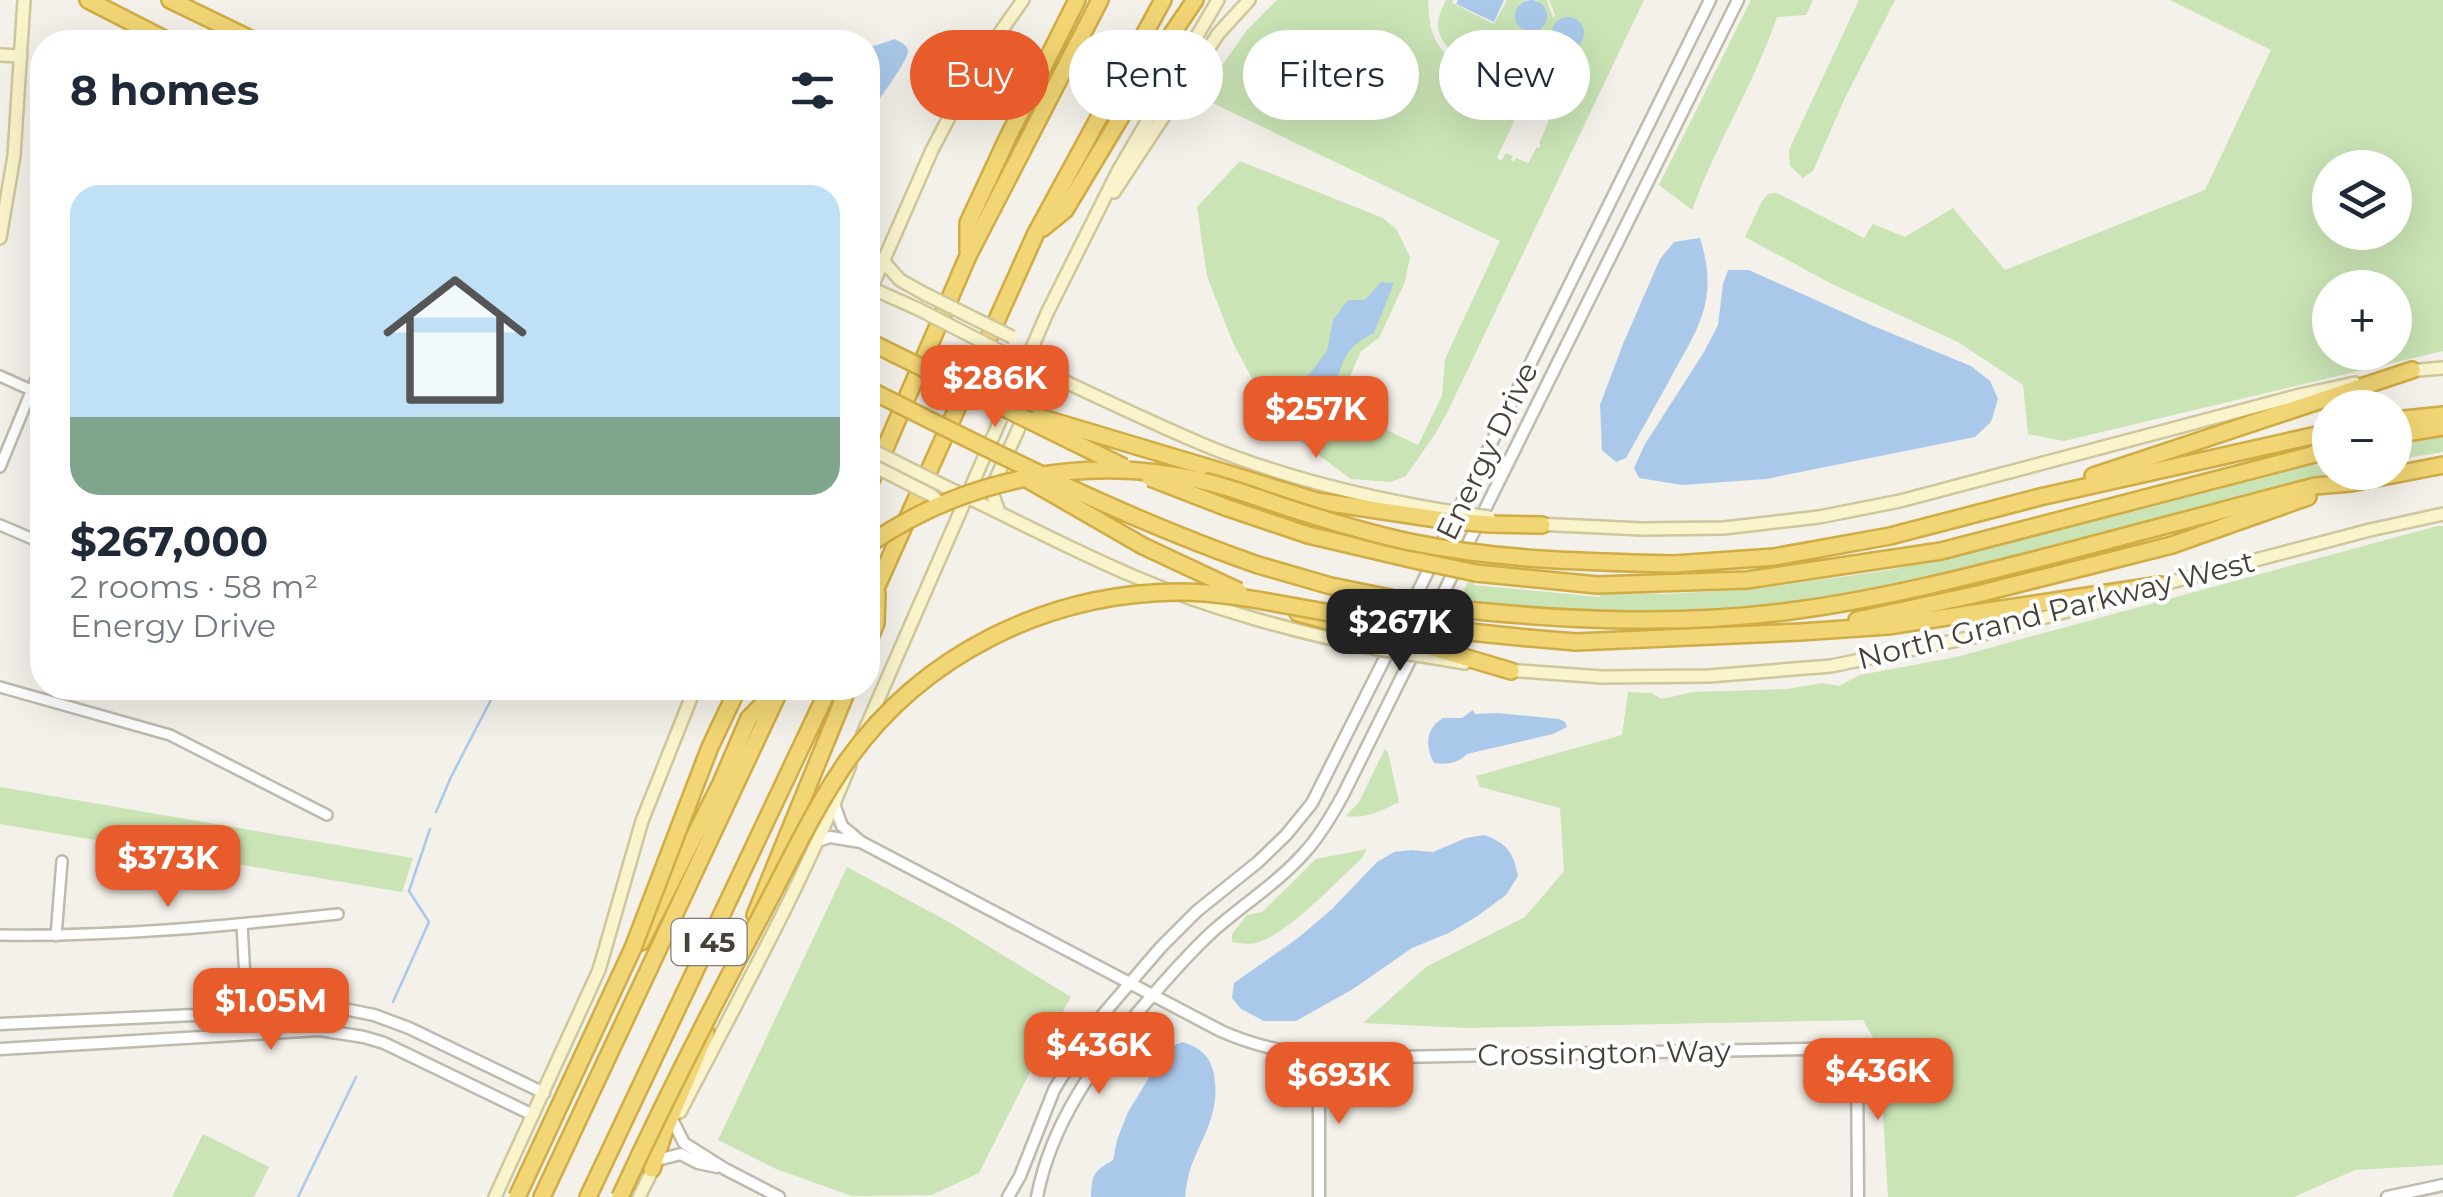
<!DOCTYPE html>
<meta charset="utf-8">
<style>
:root{--surface:#fff;--page:#f6f6f7;--text:#1f2937;--muted:#747a83;--accent:#e85c2b}
body{margin:0;font-family:Montserrat,sans-serif;background:var(--page);color:var(--text);height:100vh;display:flex;flex-direction:column;font-size:38px;white-space:nowrap}
*{box-sizing:border-box;margin:0}
p{font-size:32px;color:var(--muted)}
.icon{flex:none;width:55px;height:55px;fill:none;stroke:currentColor;stroke-width:2;stroke-linecap:round;stroke-linejoin:round}
.map{position:relative;flex:1;overflow:hidden}
.side{position:absolute;left:30px;top:30px;width:850px;height:670px;display:flex;flex-direction:column;background:var(--surface);border-radius:40px;box-shadow:0 10px 40px #0002}
.side>*{flex:none}
.top-card{position:absolute;left:910px;top:30px;width:950px;height:90px;display:flex;gap:20px}
.controls{position:absolute;left:2312px;top:150px;display:grid;gap:20px}
.controls a{display:grid;place-items:center;width:100px;height:100px;border-radius:50%;background:var(--surface);box-shadow:0 10px 40px #0002;font-size:50px}
.price{position:absolute;translate:-50% -85px;padding:0 22px;border-radius:20px;background:var(--accent);color:#fff;font-size:32px;line-height:65px;filter:drop-shadow(0 2px 5px #0008)}
.price::after{content:'';position:absolute;left:50%;top:60px;width:30px;height:22px;margin-left:-15px;background:inherit;clip-path:polygon(0 0,100% 0,50% 100%)}
.price.current{background:#222;color:#fff}
ul{padding:0;list-style:none}
li{display:grid;align-content:center;gap:20px;height:530px;padding:0 40px}
li span{display:grid;place-items:center;height:310px;border-radius:30px;color:#555}
li>.icon{margin-inline-start:auto}
span .icon{width:180px;height:180px;fill:#fffc;stroke-width:1}
li b{font-size:42px}
h2{display:flex;justify-content:space-between;align-items:center;height:120px;padding:0 40px;font-size:42px}
.tag{padding:0 35px;border-radius:45px;background:var(--surface);box-shadow:0 10px 40px #0002;font-size:35px;line-height:90px}
.tag.current{background:var(--accent);color:#fff}
.map>svg:first-child{display:block}
.green{fill:#cae4b5;fill-rule:evenodd}
.water{fill:#aac9ea}
.lines{fill:none;stroke-linecap:round;stroke-linejoin:round}
.stream{stroke:#aac9ea;stroke-width:2.5}
.minor-casing{stroke:#bebaac;stroke-width:14}
.tertiary-casing{stroke:#bebaac;stroke-width:15}
.secondary-casing{stroke:#cfc79c;stroke-width:16}
.motorway-casing{stroke:#d0ac45;stroke-width:20}
.minor{stroke:#fff;stroke-width:9}
.tertiary{stroke:#fff;stroke-width:10}
.secondary{stroke:#faf4cc;stroke-width:11}
.motorway{stroke:#f2d675;stroke-width:15}
.secondary-bridge-casing{stroke:#cfc79c;stroke-width:16;stroke-linecap:butt}
.motorway-bridge-casing{stroke:#d0ac45;stroke-width:20;stroke-linecap:butt}
.secondary-bridge{stroke:#faf4cc;stroke-width:11}
.motorway-bridge{stroke:#f2d675;stroke-width:15}
.labels{text-anchor:middle;dominant-baseline:central;stroke-width:8;stroke-linejoin:round;paint-order:stroke}
.shield{fill:#fff;stroke:#7e7b74;stroke-width:2.5}
.shield-label{font-size:28px;font-weight:bold;fill:#464238}
.street-label{font-size:30px;fill:#464238;stroke:#fff}
</style>
<div class="map">
<svg width="2443" height="1197" viewBox="0 0 2443 1197">
<rect width="100%" height="100%" fill="#f3f1e9"/>
<!-- green -->
<path class="green" d="M 1277,0 L 1428,0 C 1429,13 1429,27 1435,39 C 1450,68 1491,95 1516,117 L 1497,158 L 1501,161 L 1506,153 L 1513,156 L 1511,160 L 1514,162 L 1516,158 L 1528,163 L 1537,147 L 1539,148 L 1541,145 L 1539,143 C 1543,134 1551,121 1549,111 L 1527,101 L 1514,100 L 1482,81 L 1471,70 L 1490,31 L 1469,68 C 1445,45 1427,34 1446,0 L 1453,0 L 1452,3 L 1494,24 L 1507,0 L 1526,0 L 1519,4 L 1547,11 L 1536,0 L 1547,0 L 1553,18 L 1555,15 L 1549,0 L 1644,0 L 1447,413 L 1435,434 L 1406,476 L 1391,482 L 1351,479 L 1301,442 L 1262,397 L 1233,343 L 1207,276 L 1197,207 L 1240,161 L 1383,218 L 1397,230 L 1410,257 L 1405,282 L 1379,338 L 1361,351 L 1335,410 L 1366,420 L 1418,445 L 1442,396 L 1445,359 L 1500,241 L 1202,98 L 1206,88 L 1247,30 Z
M 1751,0 L 1813,0 L 1806,15 L 1777,17 C 1754,84 1716,144 1692,210 L 1659,185 Z
M 1859,0 L 1895,0 L 1845,98 L 1813,171 L 1803,178 L 1790,166 L 1789,150 Z
M 2170,0 L 2443,0 L 2443,351 L 2064,441 L 2028,434 L 2023,385 L 1958,342 L 1832,284 L 1745,237 L 1762,201 L 1768,194 L 1777,193 L 1864,238 L 1873,224 L 1905,237 L 1953,208 L 2005,270 L 2205,190 L 2271,50 ZM 2330,168 L 2395,168 L 2395,232 L 2330,232 ZM 2330,288 L 2395,288 L 2395,352 L 2330,352 Z
M 2443,433 L 2443,452 L 2395,460 L 2395,442 Z
M 2330,457 L 2330,472 L 2341,473 L 1979,568 L 1906,585 L 1828,598 L 1723,610 L 1626,612 L 1524,608 L 1460,598 L 1469,580 L 1474,581 L 1474,585 L 1600,597 L 1601,592 L 1664,594 L 1754,589 L 1890,570 L 1936,560 Z
M 2437,526 L 2443,526 L 2443,1165 L 2355,1170 L 2294,1197 L 1888,1197 L 1879,1048 L 1863,1020 L 1467,1028 L 1363,1023 L 1426,967 L 1525,917 L 1564,871 L 1560,808 L 1480,787 L 1476,776 L 1622,735 L 1628,692 L 1651,693 L 1662,699 L 1693,692 L 1787,689 L 1822,683 L 1839,686 L 1860,675 L 1956,657 Z
M 1385,749 L 1388,752 L 1399,802 C 1382,811 1365,819 1346,816 L 1359,802 Z
M 0,787 L 413,858 L 402,892 L 0,824 Z
M 1367,849 L 1362,858 C 1337,881 1287,935 1256,943 C 1248,945 1241,943 1232,942 L 1232,934 L 1247,915 L 1262,912 L 1316,859 Z
M 847,867 L 949,922 L 1071,997 L 1034,1064 L 979,1173 L 932,1195 L 852,1196 L 776,1169 L 718,1140 Z
M 203,1134 L 269,1167 L 254,1197 L 172,1197 Z"/>
<!-- water -->
<path class="water" d="M1515 16a16 16 0 1 1 32 0a16 16 0 1 1-32 0Z
M 1458,0 L 1504,0 L 1494,22 L 1456,4 Z
M1552 33a16 16 0 1 1 32 0a16 16 0 1 1-32 0Z
M 895,39 C 900,42 907,45 908,50 C 911,58 874,105 868,116 L 868,48 Z
M 1700,238 C 1720,302 1697,329 1668,383 C 1654,408 1640,433 1626,458 L 1616,462 L 1602,450 L 1600,405 L 1623,344 L 1660,259 L 1674,242 Z
M 1728,270 L 1749,270 L 1871,325 L 1971,366 L 1990,381 L 1998,399 L 1991,422 L 1975,437 L 1766,479 L 1682,485 L 1639,478 L 1634,468 L 1645,444 L 1704,352 L 1718,325 L 1723,284 Z
M 1381,282 L 1394,283 L 1374,333 C 1352,345 1345,352 1338,377 L 1325,377 L 1304,392 L 1293,389 L 1311,372 L 1327,351 L 1333,320 L 1348,300 L 1365,300 Z
M 1473,710 L 1475,714 L 1497,713 L 1559,719 L 1565,722 L 1567,727 L 1553,734 L 1467,754 C 1458,763 1447,765 1434,763 C 1425,747 1425,729 1443,718 L 1462,718 Z
M 1484,835 C 1507,843 1513,852 1518,876 L 1506,895 L 1476,917 L 1449,933 L 1412,948 L 1353,989 L 1296,1021 L 1264,1021 L 1241,1009 L 1232,998 L 1234,983 L 1298,938 L 1332,909 L 1377,862 L 1394,852 L 1411,850 L 1433,852 L 1466,838 Z
M 1183,1042 C 1200,1048 1210,1055 1214,1074 C 1221,1116 1201,1136 1189,1173 C 1187,1181 1186,1189 1185,1197 L 1091,1197 C 1092,1174 1093,1172 1113,1160 L 1117,1140 L 1128,1112 L 1167,1048 Z"/>
<g class="lines">
<!-- stream -->
<path class="stream" d="M 436,812 L 451,777 L 497,688
M 393,1002 L 429,922 L 409,891 L 430,829
M 298,1197 L 356,1077"/>
<defs>
<path id="minor" d="M 0,376 L 42,395
M 0,467 L 42,365
M 0,525 L 42,543
M 0,687 L 170,735 L 327,815
M 242,924 L 248,1034
M 0,935 C 113,937 226,926 338,914
M 56,936 L 62,861"/>
<path id="tertiary" d="M 1400,628 L 1710,0
M 834,804 L 842,826 L 860,841
M 818,841 L 830,837 L 861,842 L 1221,1031 C 1261,1049 1301,1056 1344,1058 L 1857,1048 L 1858,1197
M 0,1024 L 195,1015 L 246,1008 L 320,1007 L 344,1009 L 374,1015 L 409,1028 L 544,1093
M 0,1049 L 319,1030 L 364,1037 L 384,1043 L 533,1115
M 1319,1057 L 1319,1197
M 674,1123 L 684,1143 L 725,1169 L 779,1197
M 657,1160 L 681,1154 L 698,1163 L 717,1167
M 1008,1197 L 1020,1176 L 1054,1090 L 1093,1026 L 1161,947 L 1197,911 L 1258,862 L 1286,835 L 1312,803 L 1390,648
M 1037,1197 C 1051,1123 1096,1061 1144,1005 C 1166,980 1187,955 1212,932 C 1242,905 1278,883 1305,852 C 1320,836 1332,815 1343,795 L 1738,0
M 2387,1197 L 2443,1185"/>
<path id="secondary" d="M 0,55 L 21,56
M 1114,192 L 1218,34 L 1249,0
M 0,238 L 14,156 L 24,0
M 883,261 L 900,280 L 925,294
M 871,288 L 918,309
M 868,296 L 932,150 L 975,68 L 1023,0
M 1006,354 C 1071,384 1136,416 1202,444 C 1280,477 1364,497 1447,511
M 2407,371 L 2443,368
M 944,486 C 1008,516 1069,549 1133,576 C 1212,610 1294,631 1377,649
M 999,512 L 992,492 L 993,485 L 1032,399 L 1039,391 L 1062,379
M 1536,524 L 1642,529 L 1724,528 L 1819,517 L 1900,501 L 2300,395 L 2355,383
M 2152,587 L 2370,530 L 2443,514
M 1429,657 L 1465,663
M 1507,670 L 1602,677 L 1709,676 L 1831,666 L 1973,637 L 2115,598
M 863,734 L 1048,311 L 1118,171 L 1218,0
M 680,1112 C 739,998 802,885 850,765
M 495,1197 L 599,970 L 642,821 L 695,688
M 639,1197 L 655,1165"/>
<path id="motorway" d="M 88,0 L 170,42
M 170,0 L 257,42
M 1043,228 L 1065,210 L 1163,47 L 1195,0
M 968,251 L 968,223 L 1008,137 L 1077,0
M 868,287 L 871,288
M 2395,420 L 2443,415
M 2395,435 L 2443,427
M 1203,466 L 1317,501 L 1443,520
M 2093,476 L 2412,370
M 868,488 L 968,256 L 1100,0
M 1225,507 L 1308,535 L 1419,561
M 1490,524 L 1542,525
M 1674,564 L 1774,557 L 1890,536 L 2040,497 L 2330,432
M 1258,565 L 1331,586 L 1405,601
M 1476,573 L 1597,585 L 1747,580 L 1941,551 L 2330,450
M 868,606 L 1036,233 L 1163,0
M 1457,609 C 1570,621 1685,626 1798,610 C 1886,598 1971,576 2057,554 C 2143,531 2229,509 2315,486 L 2351,483 L 2443,465
M 1298,613 L 1384,636
M 1857,620 L 1978,594 L 2172,545 L 2308,497
M 868,642 L 876,623 L 877,593
M 1576,642 L 1800,632 L 1888,626 L 2160,585
M 1433,648 L 1511,671
M 755,915 L 848,688
M 641,942 L 721,783 L 749,718 L 779,688
M 652,1169 L 664,1133 L 706,1033
M 542,1197 L 777,696
M 588,1197 L 829,688"/>
</defs>
<!-- minor casing -->
<use href="#minor" class="minor-casing"/>
<!-- tertiary casing -->
<use href="#tertiary" class="tertiary-casing"/>
<!-- secondary casing -->
<use href="#secondary" class="secondary-casing"/>
<!-- motorway casing -->
<use href="#motorway" class="motorway-casing"/>
<!-- minor -->
<use href="#minor" class="minor"/>
<!-- tertiary -->
<use href="#tertiary" class="tertiary"/>
<!-- secondary -->
<use href="#secondary" class="secondary"/>
<!-- motorway -->
<use href="#motorway" class="motorway"/>
<defs>
<path id="secondary-bridge" d="M 925,294 L 1012,337
M 918,309 L 1006,354
M 868,448 L 944,486
M 868,463 L 931,495 L 938,501
M 1447,511 L 1489,517
M 1377,649 L 1429,657"/>
<path id="motorway-bridge" d="M 868,341 L 1124,467
M 868,389 C 995,453 1123,518 1258,565
M 1039,417 L 1203,466
M 1025,478 L 1143,546 L 1239,591
M 1150,478 L 1225,507
M 1443,520 L 1490,524
M 868,545 C 966,477 1091,453 1207,482 C 1232,488 1255,497 1279,505 C 1322,519 1366,533 1410,542 C 1497,560 1586,562 1674,564
M 1419,561 L 1476,573
M 1405,601 L 1457,609
M 1384,636 L 1433,648
M 517,1197 L 633,948 L 710,747 L 738,688
M 620,1197 C 662,1106 708,1015 755,927 C 785,871 811,813 847,761 C 923,654 1048,593 1178,592 C 1234,592 1288,607 1343,615 C 1420,627 1498,636 1576,642"/>
</defs>
<!-- secondary-bridge casing -->
<use href="#secondary-bridge" class="secondary-bridge-casing"/>
<!-- motorway-bridge casing -->
<use href="#motorway-bridge" class="motorway-bridge-casing"/>
<!-- secondary-bridge -->
<use href="#secondary-bridge" class="secondary-bridge"/>
<!-- motorway-bridge -->
<use href="#motorway-bridge" class="motorway-bridge"/>
</g>
<g class="labels">
<!-- shield labels -->
<rect class="shield" x="671.5" y="919" width="75" height="46" rx="8"/>
<g class="shield-label">
<text x="709" y="942">I 45</text>
</g>
<!-- street labels -->
<g class="street-label">
<text transform="translate(1487 451) rotate(-64)">Energy Drive</text>
<text transform="translate(2056 610) rotate(-14)">North Grand Parkway West</text>
<text transform="translate(1604 1053) rotate(-1)">Crossington Way</text>
</g>
</g>
</svg>
<div class="controls">
<a><svg class="icon" aria-label="layers" viewBox="0 0 24 24"><path d="M12 4l9 5-9 5-9-5zM3 14l9 5 9-5"/></svg></a>
<a>+</a>
<a>−</a>
</div>
<b class="price" style="left:995px;top:430px">$286K</b>
<b class="price" style="left:1316px;top:461px">$257K</b>
<b class="price current" style="left:1400px;top:674px">$267K</b>
<b class="price" style="left:168px;top:910px">$373K</b>
<b class="price" style="left:271px;top:1053px">$1.05M</b>
<b class="price" style="left:1099px;top:1097px">$436K</b>
<b class="price" style="left:1878px;top:1123px">$436K</b>
<b class="price" style="left:1339px;top:1127px">$693K</b>
<div class="top-card">
<a class="tag current">Buy</a>
<a class="tag">Rent</a>
<a class="tag">Filters</a>
<a class="tag">New</a>
</div>
<section class="side">
<h2>8 homes<svg class="icon" aria-label="filters" viewBox="0 0 24 24"><path d="M4 7h16M4 17h16"/><circle cx="9" cy="7" r="2"/><circle cx="15" cy="17" r="2"/></svg></h2>
<ul>
<li><span style="background:linear-gradient(#bfe0f5 75%,#7fa58c 0)"><svg class="icon" aria-label="home" viewBox="0 0 24 24"><path d="M3 11l9-7 9 7M6 9v11h12V9"/></svg></span><div><b>$267,000</b><p>2 rooms · 58 m²</p><p>Energy Drive</p></div></li>
</ul>
</section>
</div>
